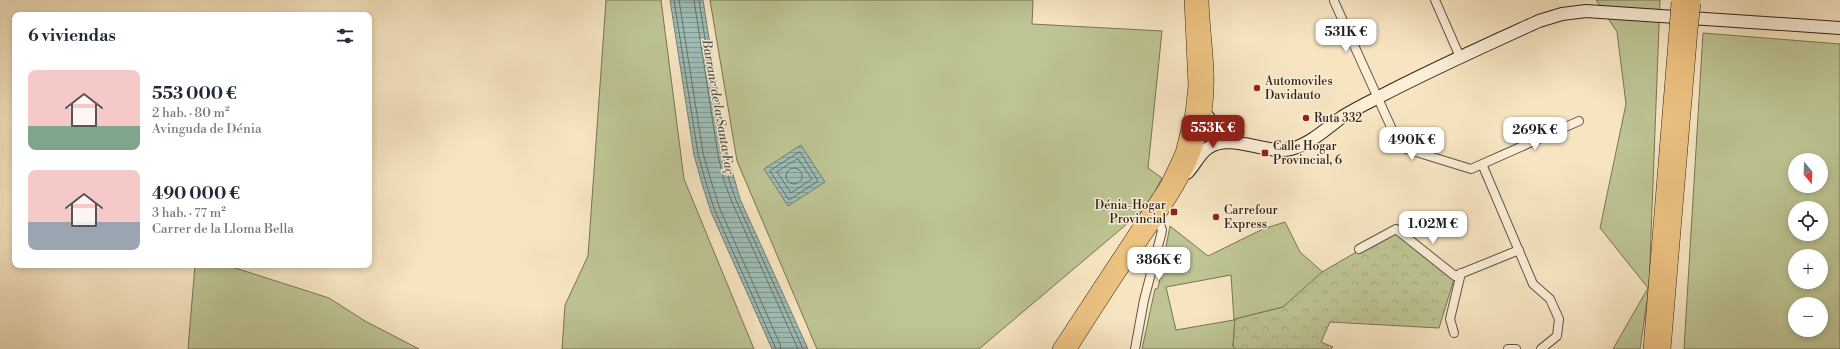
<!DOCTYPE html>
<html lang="es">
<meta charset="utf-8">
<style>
:root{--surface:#fff;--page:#f2f2f3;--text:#1f2937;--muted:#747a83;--accent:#8f2418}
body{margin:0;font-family:"Libre Bodoni",serif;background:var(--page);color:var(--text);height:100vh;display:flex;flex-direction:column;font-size:15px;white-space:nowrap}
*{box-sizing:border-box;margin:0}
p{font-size:13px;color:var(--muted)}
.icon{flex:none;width:22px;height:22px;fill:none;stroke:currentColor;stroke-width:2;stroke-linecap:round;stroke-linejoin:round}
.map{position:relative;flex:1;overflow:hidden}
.panel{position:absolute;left:12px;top:12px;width:360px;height:256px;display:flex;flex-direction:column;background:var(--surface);border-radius:8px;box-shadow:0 2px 6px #0003}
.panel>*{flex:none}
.needle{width:26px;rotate:161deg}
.buttons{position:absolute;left:1788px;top:153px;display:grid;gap:8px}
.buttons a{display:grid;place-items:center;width:40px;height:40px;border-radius:50%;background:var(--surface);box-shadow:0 2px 6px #0003;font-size:20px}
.price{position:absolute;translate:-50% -34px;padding:0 9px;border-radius:8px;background:#fff;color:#222;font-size:13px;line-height:26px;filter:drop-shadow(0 1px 2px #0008)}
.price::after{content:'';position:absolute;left:50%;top:24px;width:12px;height:9px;margin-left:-6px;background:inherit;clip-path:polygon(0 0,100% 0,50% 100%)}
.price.selected{background:var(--accent);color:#fff}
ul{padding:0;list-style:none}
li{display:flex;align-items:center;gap:12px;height:100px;padding:0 16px}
li span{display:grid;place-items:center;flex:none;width:112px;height:80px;border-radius:8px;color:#555}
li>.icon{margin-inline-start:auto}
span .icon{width:48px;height:48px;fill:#fffc;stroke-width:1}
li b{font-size:17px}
h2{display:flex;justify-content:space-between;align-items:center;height:48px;padding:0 16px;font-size:17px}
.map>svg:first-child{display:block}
.grass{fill:#bec493;stroke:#787456;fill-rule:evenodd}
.forest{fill:url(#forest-crowns);stroke:#787456}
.water{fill:url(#water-rules);stroke:#738078}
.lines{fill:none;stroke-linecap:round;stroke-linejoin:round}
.shore{stroke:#687168;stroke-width:1}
.street-casing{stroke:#635444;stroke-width:10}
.secondary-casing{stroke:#32241a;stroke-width:14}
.primary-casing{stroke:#32241a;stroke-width:14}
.highway-casing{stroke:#32241a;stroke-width:16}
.street{stroke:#faeed7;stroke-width:8}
.secondary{stroke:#faeed7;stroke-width:12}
.primary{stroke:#ecc281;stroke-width:13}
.highway{stroke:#ecc281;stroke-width:15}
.highway-bridge-casing{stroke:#32241a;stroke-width:16;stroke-linecap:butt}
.highway-bridge{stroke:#ecc281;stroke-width:15}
.poi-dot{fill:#8f2418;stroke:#faeed7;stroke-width:1.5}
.labels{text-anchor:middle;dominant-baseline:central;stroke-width:3;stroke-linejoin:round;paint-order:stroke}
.poi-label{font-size:12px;fill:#32241a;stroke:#faeed7;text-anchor:start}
.water-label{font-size:13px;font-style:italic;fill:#525249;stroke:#faeed7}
</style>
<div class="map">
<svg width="1840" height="349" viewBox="0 0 1840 349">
<defs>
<pattern id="forest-crowns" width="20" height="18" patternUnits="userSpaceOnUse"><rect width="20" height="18" fill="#bec493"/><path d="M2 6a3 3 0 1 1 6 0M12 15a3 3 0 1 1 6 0" fill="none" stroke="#a4a87e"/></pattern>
<pattern id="water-rules" width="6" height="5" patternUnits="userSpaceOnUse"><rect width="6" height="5" fill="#9ebeb7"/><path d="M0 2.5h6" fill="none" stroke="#819a94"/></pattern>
</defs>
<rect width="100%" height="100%" fill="#f7e5c2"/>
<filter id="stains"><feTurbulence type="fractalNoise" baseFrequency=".005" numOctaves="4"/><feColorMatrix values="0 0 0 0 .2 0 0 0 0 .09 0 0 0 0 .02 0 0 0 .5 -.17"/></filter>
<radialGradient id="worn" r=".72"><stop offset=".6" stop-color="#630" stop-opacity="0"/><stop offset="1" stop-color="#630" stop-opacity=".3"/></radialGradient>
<!-- grass -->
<path class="grass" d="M 606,0 L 661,0 L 684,179 L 754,349 L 562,349 L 565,305 L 588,256 Z
M 710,0 L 1033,0 L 1032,24 L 1162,31 L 1148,168 L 1162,178 L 1147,207 L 979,349 L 817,349 L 737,161 Z
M 1596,0 L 1660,0 L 1649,288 L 1640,349 L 1613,349 L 1648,288 L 1600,228 L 1626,104 L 1617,32 Z
M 1703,33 L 1840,44 L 1840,349 L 1684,349 ZM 1795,160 L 1821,160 L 1821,186 L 1795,186 ZM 1795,208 L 1821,208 L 1821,234 L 1795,234 ZM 1795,256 L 1821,256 L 1821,282 L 1795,282 ZM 1795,304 L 1821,304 L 1821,330 L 1795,330 Z
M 1285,222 L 1300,252 L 1326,275 L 1283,307 L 1235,319 L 1233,346 L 1236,349 L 1142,349 L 1155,289 L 1158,288 L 1170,226 L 1208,256 L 1263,229 ZM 1231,275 L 1234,320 L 1176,330 L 1166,287 Z
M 195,265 L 226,265 L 329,298 L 365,321 L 419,349 L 188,349 Z"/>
<!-- forest -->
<path class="forest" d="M 1396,229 L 1455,276 L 1439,328 L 1330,322 L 1321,342 L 1333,347 L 1331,349 L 1236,349 L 1233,347 L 1235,319 L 1283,307 L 1322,272 Z"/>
<!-- water -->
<path class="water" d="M 670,0 L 703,0 L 727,153 L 740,199 L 808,349 L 772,349 L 711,212 L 702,184 L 694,155 Z
M 801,145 L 825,182 L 788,206 L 764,169 Z"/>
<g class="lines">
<!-- shore -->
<path class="shore" d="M 674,0 L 698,154 L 706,183 L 715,211 L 776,349
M 679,0 L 703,153 L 711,181 L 720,209 L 780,344 L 781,349
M 694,0 L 718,155 L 724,181 L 732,202 L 798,349
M 699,0 L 723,154 L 729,180 L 736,200 L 803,349
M 800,152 L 818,181 L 789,200 L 770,171 Z
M 798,159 L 812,179 L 791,193 L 777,172 Z
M786 176a8 8 0 1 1 16 0a8 8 0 1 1-16 0Z"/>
<defs>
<path id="street" d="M 1435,0 L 1460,57
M 1334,1 L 1400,147 L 1471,169 L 1579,121
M 1482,164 L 1533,284 L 1550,299 L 1559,319 L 1557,336 L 1541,349
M 1359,249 L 1396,229 L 1455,276 L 1519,250
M 1454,333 L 1450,319 L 1461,273
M 1135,349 L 1144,300 L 1161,235 L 1162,230 L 1157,217
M 1508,349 L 1516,349"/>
<path id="secondary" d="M 1205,113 L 1217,129 L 1239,142
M 1201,132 L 1228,141
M 1187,173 C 1195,165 1199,154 1208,148 C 1230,132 1266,155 1291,149 C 1310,144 1326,129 1342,117 C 1353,110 1365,104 1377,98 C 1430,70 1484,46 1539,21 L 1562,14 L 1586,11 L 1840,28"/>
<path id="primary" d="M 1059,349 L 1167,185 L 1182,153 L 1192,113 L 1195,86 L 1191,0
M 1070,349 C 1088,321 1106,292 1125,264 C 1157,217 1196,170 1205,112 C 1211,74 1203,38 1202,0"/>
<path id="highway" d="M 1651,349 L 1677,29
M 1663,349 L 1690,29"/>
</defs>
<!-- street casing -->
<use href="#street" class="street-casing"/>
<!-- secondary casing -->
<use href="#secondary" class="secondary-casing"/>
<!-- primary casing -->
<use href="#primary" class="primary-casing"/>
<!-- highway casing -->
<use href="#highway" class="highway-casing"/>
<!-- street -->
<use href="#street" class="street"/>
<!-- secondary -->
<use href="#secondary" class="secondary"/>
<!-- primary -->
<use href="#primary" class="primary"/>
<!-- highway -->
<use href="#highway" class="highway"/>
<defs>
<path id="highway-bridge" d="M 1677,29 L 1679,2
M 1690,29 L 1693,3"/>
</defs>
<!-- highway-bridge casing -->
<use href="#highway-bridge" class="highway-bridge-casing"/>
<!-- highway-bridge -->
<use href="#highway-bridge" class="highway-bridge"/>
</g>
<!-- markers -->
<g class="poi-dot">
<circle cx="1257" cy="88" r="4"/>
<circle cx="1306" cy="118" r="4"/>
<rect x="1261" y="149" width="8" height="8" rx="2"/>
<rect x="1170" y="208" width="8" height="8" rx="2"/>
<circle cx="1216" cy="217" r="4"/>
</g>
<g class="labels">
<!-- poi labels -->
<g class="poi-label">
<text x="1265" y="81">Automoviles<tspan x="1265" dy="14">Davidauto</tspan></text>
<text x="1314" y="118">Ruta 332</text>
<text x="1273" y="146">Calle Hogar<tspan x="1273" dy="14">Provincial, 6</tspan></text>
<text x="1166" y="205" text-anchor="end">Dénia-Hogar<tspan x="1166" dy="14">Provincial</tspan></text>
<text x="1224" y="210">Carrefour<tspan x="1224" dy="14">Express</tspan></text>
</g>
<!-- water labels -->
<g class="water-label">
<text transform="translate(718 107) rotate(80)">Barranc de la Santa Faç</text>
</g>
</g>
<rect width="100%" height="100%" filter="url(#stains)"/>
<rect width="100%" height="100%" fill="url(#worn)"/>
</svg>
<div class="buttons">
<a><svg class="needle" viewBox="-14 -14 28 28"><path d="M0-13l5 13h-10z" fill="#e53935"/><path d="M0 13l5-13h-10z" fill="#747a83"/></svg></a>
<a><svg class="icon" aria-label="locate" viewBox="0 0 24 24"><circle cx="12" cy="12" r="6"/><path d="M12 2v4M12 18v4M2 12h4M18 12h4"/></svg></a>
<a>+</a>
<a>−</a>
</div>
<b class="price" style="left:1346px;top:53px">531K €</b>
<b class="price selected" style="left:1213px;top:149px">553K €</b>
<b class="price" style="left:1535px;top:151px">269K €</b>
<b class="price" style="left:1412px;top:161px">490K €</b>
<b class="price" style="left:1433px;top:245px">1.02M €</b>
<b class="price" style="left:1159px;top:281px">386K €</b>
<section class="panel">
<h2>6 viviendas<svg class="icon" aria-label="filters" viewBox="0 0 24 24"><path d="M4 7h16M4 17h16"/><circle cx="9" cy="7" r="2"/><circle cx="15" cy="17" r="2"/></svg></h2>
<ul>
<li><span style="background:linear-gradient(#f6c9c9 70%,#7fa58c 0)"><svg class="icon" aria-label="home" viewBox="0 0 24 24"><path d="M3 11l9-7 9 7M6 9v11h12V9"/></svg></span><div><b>553 000 €</b><p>2 hab. · 80 m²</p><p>Avinguda de Dénia</p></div></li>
<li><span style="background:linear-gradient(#f6c9c9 65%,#9aa5b1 0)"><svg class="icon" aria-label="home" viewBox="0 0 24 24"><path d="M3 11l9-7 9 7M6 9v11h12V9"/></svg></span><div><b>490 000 €</b><p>3 hab. · 77 m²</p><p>Carrer de la Lloma Bella</p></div></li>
</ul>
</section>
</div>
